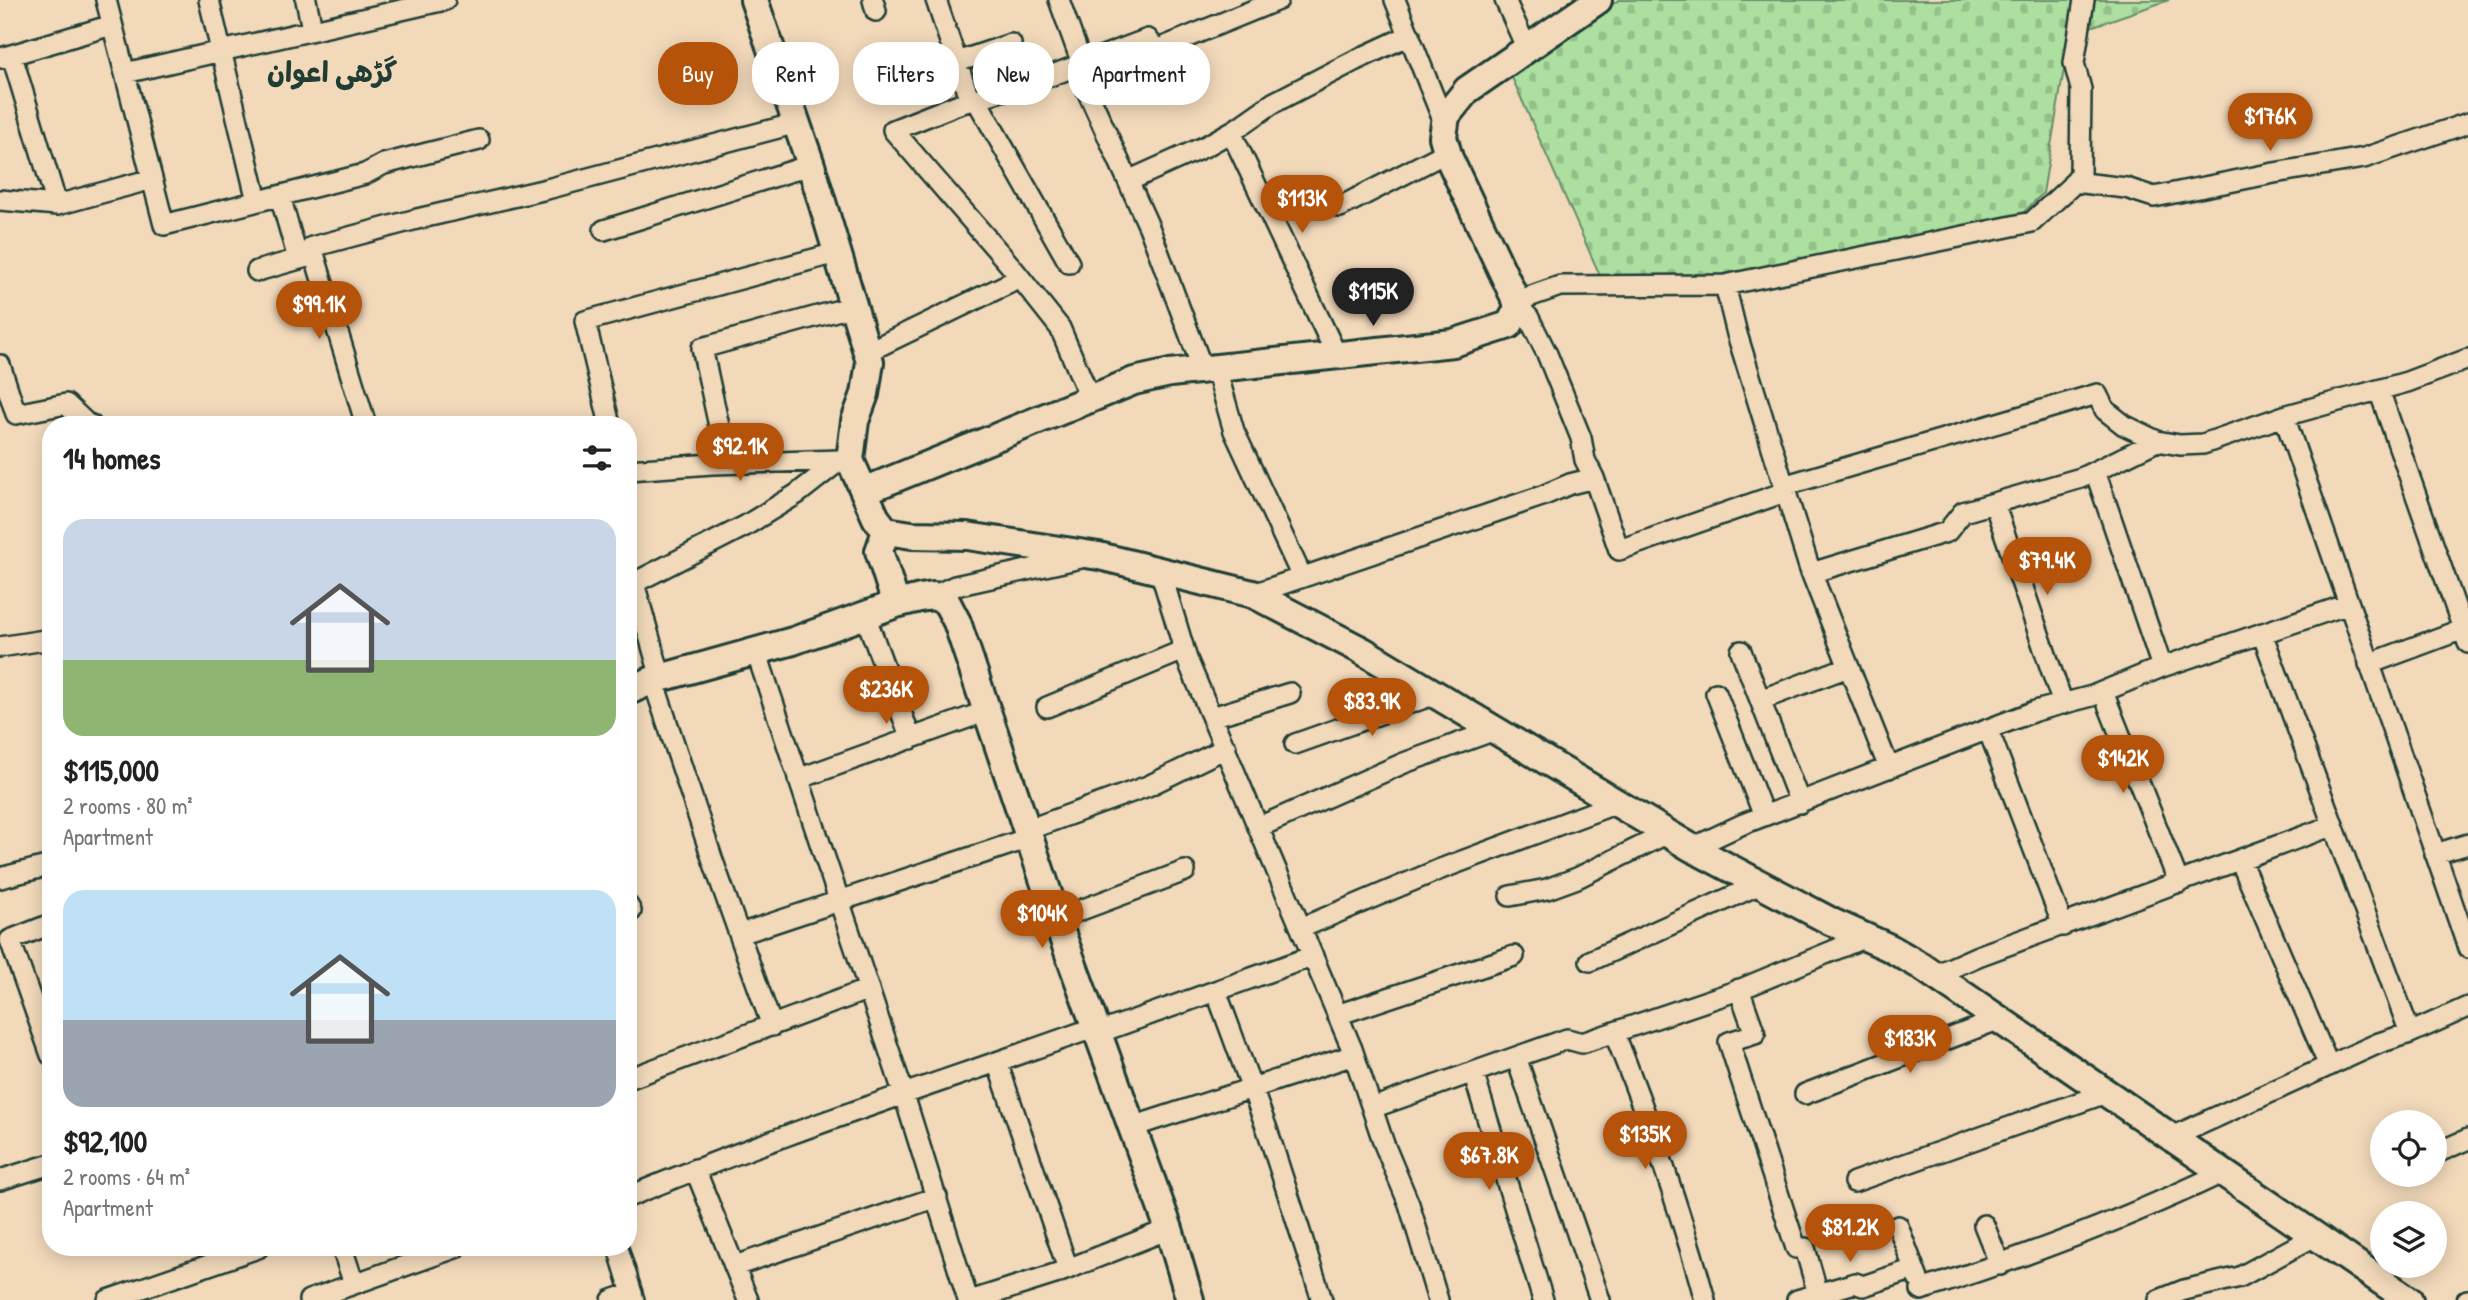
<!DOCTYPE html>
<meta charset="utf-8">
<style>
:root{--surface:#fff;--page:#f2f2f2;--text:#222;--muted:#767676;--accent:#b45309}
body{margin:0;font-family:"Patrick Hand","Playpen Sans Arabic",sans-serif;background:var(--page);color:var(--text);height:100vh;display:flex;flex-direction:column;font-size:26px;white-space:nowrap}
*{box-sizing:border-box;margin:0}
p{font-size:23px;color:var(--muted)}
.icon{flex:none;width:38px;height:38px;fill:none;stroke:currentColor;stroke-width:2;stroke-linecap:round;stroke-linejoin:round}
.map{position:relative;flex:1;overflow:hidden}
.details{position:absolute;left:42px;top:416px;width:595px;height:840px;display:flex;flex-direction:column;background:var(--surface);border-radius:28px;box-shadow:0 4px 18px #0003}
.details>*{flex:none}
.hud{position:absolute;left:658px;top:42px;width:665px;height:63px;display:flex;gap:14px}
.buttons{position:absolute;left:2370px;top:1110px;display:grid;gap:14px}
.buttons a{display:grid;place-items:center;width:77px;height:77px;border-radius:50%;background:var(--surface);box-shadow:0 4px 18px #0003;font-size:35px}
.price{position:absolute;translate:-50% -60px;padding:0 16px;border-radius:24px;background:var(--accent);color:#fff;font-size:23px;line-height:46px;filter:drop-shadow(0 2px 4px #0008)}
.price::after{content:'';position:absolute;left:50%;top:42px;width:21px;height:16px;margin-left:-10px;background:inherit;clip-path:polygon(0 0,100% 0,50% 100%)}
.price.current{background:#222;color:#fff}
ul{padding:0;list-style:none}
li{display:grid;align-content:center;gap:14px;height:371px;padding:0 21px}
li span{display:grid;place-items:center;height:217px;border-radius:21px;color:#555}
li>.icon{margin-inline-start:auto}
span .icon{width:126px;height:126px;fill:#fffc;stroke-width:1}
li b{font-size:30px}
h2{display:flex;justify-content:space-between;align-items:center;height:84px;padding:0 21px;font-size:30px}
.chip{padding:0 24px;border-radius:28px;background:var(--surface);box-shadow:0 4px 18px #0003;font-size:24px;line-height:63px}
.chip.current{background:var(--accent);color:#fff}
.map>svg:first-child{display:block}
.cemetery{fill:url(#cemetery-stones);stroke:#668e6a;stroke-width:2}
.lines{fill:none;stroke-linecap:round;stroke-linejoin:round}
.street-casing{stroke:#1f3d34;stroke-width:24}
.secondary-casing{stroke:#1f3d34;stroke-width:32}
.street{stroke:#f2d9ba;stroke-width:19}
.secondary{stroke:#f2d9ba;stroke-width:26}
.labels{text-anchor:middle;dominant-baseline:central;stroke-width:5;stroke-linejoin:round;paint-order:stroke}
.district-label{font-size:28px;font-weight:bold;fill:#1f3d34;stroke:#f2d9ba}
</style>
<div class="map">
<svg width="2468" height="1300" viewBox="0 0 2468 1300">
<defs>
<pattern id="cemetery-stones" width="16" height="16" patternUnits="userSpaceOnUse" patternTransform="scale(1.75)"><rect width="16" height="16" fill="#addfa0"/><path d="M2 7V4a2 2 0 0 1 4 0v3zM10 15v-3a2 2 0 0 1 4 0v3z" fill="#94c08a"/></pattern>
</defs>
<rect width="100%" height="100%" fill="#f2d9ba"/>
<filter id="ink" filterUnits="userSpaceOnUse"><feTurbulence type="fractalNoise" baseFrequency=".0143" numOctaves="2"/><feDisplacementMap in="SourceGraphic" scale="14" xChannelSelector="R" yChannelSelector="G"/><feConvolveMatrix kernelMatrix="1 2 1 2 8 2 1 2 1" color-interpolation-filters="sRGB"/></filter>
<g filter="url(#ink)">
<!-- cemetery -->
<path class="cemetery" d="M 1619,0 L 2169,0 L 2070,34 L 2043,193 L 2018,218 L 1715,278 L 1602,280 L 1510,73 Z"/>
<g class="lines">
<defs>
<path id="street" d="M 106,0 L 164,225 L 365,174 L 384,164 L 479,140
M 209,0 L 257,201
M 306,0 L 312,29
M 873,0 L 876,11
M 936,0 L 970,101
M 1059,0 L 1082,64
M 1395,0 L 1445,125
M 1505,0 L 1527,49
M 12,56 L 57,205
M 1,58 L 112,25
M 957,62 L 1011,44
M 1076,66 L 1149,227 L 1203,370
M 125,73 L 445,0
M 976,99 L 1069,263
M 1231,132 L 1337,356
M 1128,181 L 1206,146 L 1236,129 L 1273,103 L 1356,60 L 1410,35
M 2074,182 L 2126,188 L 2154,197 L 2274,173 L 2364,158 L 2468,123
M 280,196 L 298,259
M 0,200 L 57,205 L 152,179
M 1340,207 L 1447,152
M 604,230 L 811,165
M 257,271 L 310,256
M 1725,285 L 1737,334 L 1809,567 L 1889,768
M 1517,301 L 1560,286 L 1725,285 L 2032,222 L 2070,187 L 2080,174 L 2081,89 L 2074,63 L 2084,0
M 1519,307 L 1529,318 L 1547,354 L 1581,438 L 1585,460 L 1594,478 L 1619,550 L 1785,492
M 867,352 L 1020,278
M 0,365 L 16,414 L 66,404 L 86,423 L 91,425
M 1216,369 L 1234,431 L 1302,577
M 2379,390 L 2468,643
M 1090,398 L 1060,328 L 1010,265 L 893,130 L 956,105 L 1050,76 L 1148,39 L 1156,50 L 1278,0
M 2284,416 L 2468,948
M 366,425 L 312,247 L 417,219 L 547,189 L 797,123
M 610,425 L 585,321 L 836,253
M 727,463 L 702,348 L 854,306
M 628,470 L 712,464 L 840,460
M 2095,471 L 2162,667
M 1783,486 L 2097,394 L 2105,410 L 2124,425 L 2157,441 L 2180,445 L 2203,444 L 2284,416 L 2407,382 L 2468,359
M 1994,503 L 2063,704
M 1160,570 L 1187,659 L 1352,1049 L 1384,1144 L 1409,1204 L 1438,1300
M 1811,573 L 1947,532 L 1963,512 L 2081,478 L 2157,441
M 634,583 L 661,678
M 628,586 L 745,526 L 797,494 L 839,461
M 1253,594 L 1542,496 L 1570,484 L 1594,478
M 933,596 L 955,586 L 1081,558
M 865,615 L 911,739
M 2262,633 L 2410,1033
M 0,647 L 51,639
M 756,651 L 904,1095 L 968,1300
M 1741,651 L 1800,803
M 2369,664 L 2463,629
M 653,680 L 713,861 L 772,1026
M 2103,692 L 2179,883
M 1716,693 L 1764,816
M 1760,700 L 1848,667
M 1047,707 L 1184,650
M 1212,717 L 1290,693
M 1988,729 L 2063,926
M 1295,744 L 1436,694
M 798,779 L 987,711
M 1259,827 L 1404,763 L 1495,730
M 1027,830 L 1148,786 L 1226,748
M 1692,848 L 1743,824 L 2035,711 L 2092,696 L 2162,667 L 2349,604
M 2435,854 L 2468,844
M 2240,860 L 2329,1066
M 0,878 L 51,865
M 1510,896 L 1547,889 L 1577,878 L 1668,833
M 628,906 L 631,911
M 1057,919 L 1185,871
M 51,924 L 10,940 L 51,1055
M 1301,928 L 1438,870 L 1617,803
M 740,934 L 1029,838
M 1590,961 L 1760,884
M 1935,975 L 1978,956 L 2331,826
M 1739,989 L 1755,1034 L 1729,1042 L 1796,1248 L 1805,1248 L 1818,1294
M 1216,991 L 1267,1129 L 1322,1300
M 1337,1015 L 1514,956
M 1614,1032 C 1649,1120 1680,1209 1705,1300
M 1098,1033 L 1313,956
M 1516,1057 L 1600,1300
M 997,1062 L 1068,1269
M 1473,1072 L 1543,1300
M 628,1079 L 869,989
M 1805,1094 L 2000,1019
M 1372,1108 L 1567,1039 L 1582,1043 L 1736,991 L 1866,937
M 1132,1127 L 1354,1055
M 2170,1138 L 2379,1043 L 2410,1033 L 2468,1007
M 2434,1154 L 2468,1139
M 695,1169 L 748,1300
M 0,1180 L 51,1164
M 1854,1182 L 2106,1093
M 628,1197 C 781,1133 940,1083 1096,1027
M 1984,1225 L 2000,1265
M 1898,1226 L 1918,1279
M 342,1248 L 354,1284
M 618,1248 L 634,1300
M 735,1266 L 937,1197
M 1921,1290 C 2025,1257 2124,1220 2222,1173
M 108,1300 L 258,1248
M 309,1300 L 455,1248
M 612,1300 L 632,1293
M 973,1300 L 1055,1274 L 1169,1229
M 1797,1300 L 1855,1283 L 1863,1286 L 1914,1269
M 2159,1300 L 2184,1290 L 2240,1277 L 2315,1236
M 2467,1300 L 2468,1300"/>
<path id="secondary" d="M 754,0 L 811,165 L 870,362 L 865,394 L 855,421 L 850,460 L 876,518 L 886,531 L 912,535 L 967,536 L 1099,556 L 1253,594 L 1363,651 L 1692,848 L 1832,922 L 1890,948 L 1921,966 L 2409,1300
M 864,491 L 1134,381 L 1170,373 L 1453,343 L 1509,325 L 1519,307 L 1449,158 L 1443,137 L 1446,116 L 1467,90 L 1598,0
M 886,531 L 879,551 L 896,604
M 628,691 L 653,680 L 793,641 L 896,604 L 920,598 L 933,596 L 946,601 L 957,622 L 1061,932 L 1169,1229 L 1190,1300"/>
</defs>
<!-- street casing -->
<use href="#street" class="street-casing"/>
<!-- secondary casing -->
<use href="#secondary" class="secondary-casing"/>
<!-- street -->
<use href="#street" class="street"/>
<!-- secondary -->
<use href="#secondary" class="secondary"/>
</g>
</g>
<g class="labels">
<!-- district labels -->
<g class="district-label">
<text x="332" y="72">گڑھی اعوان</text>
</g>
</g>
</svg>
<div class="buttons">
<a><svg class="icon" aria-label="locate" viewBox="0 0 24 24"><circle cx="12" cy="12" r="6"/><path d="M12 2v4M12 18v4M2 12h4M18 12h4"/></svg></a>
<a><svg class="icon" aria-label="layers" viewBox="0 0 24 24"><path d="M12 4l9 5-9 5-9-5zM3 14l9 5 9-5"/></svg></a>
</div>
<b class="price" style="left:2270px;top:153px">$176K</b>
<b class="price" style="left:1302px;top:235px">$113K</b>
<b class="price current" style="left:1373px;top:328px">$115K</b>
<b class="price" style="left:319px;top:341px">$99.1K</b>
<b class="price" style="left:740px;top:483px">$92.1K</b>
<b class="price" style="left:2047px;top:597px">$79.4K</b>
<b class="price" style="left:886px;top:726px">$236K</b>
<b class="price" style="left:1372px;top:738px">$83.9K</b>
<b class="price" style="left:2123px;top:795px">$142K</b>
<b class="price" style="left:1042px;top:950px">$104K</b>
<b class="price" style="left:1910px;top:1075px">$183K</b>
<b class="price" style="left:1645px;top:1171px">$135K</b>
<b class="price" style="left:1489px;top:1192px">$67.8K</b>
<b class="price" style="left:1850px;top:1264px">$81.2K</b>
<div class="hud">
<a class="chip current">Buy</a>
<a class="chip">Rent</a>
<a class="chip">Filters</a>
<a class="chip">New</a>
<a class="chip">Apartment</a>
</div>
<section class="details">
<h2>14 homes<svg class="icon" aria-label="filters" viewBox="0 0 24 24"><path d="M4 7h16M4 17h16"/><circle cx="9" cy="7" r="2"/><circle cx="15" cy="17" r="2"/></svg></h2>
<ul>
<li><span style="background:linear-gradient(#c9d6e8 65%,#8fb573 0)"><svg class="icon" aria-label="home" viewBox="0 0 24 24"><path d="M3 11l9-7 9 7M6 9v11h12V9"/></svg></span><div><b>$115,000</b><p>2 rooms · 80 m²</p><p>Apartment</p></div></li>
<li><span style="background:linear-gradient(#bfe0f5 60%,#9aa5b1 0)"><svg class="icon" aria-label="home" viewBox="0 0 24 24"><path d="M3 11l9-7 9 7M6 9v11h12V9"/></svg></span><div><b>$92,100</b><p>2 rooms · 64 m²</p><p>Apartment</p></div></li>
</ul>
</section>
</div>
